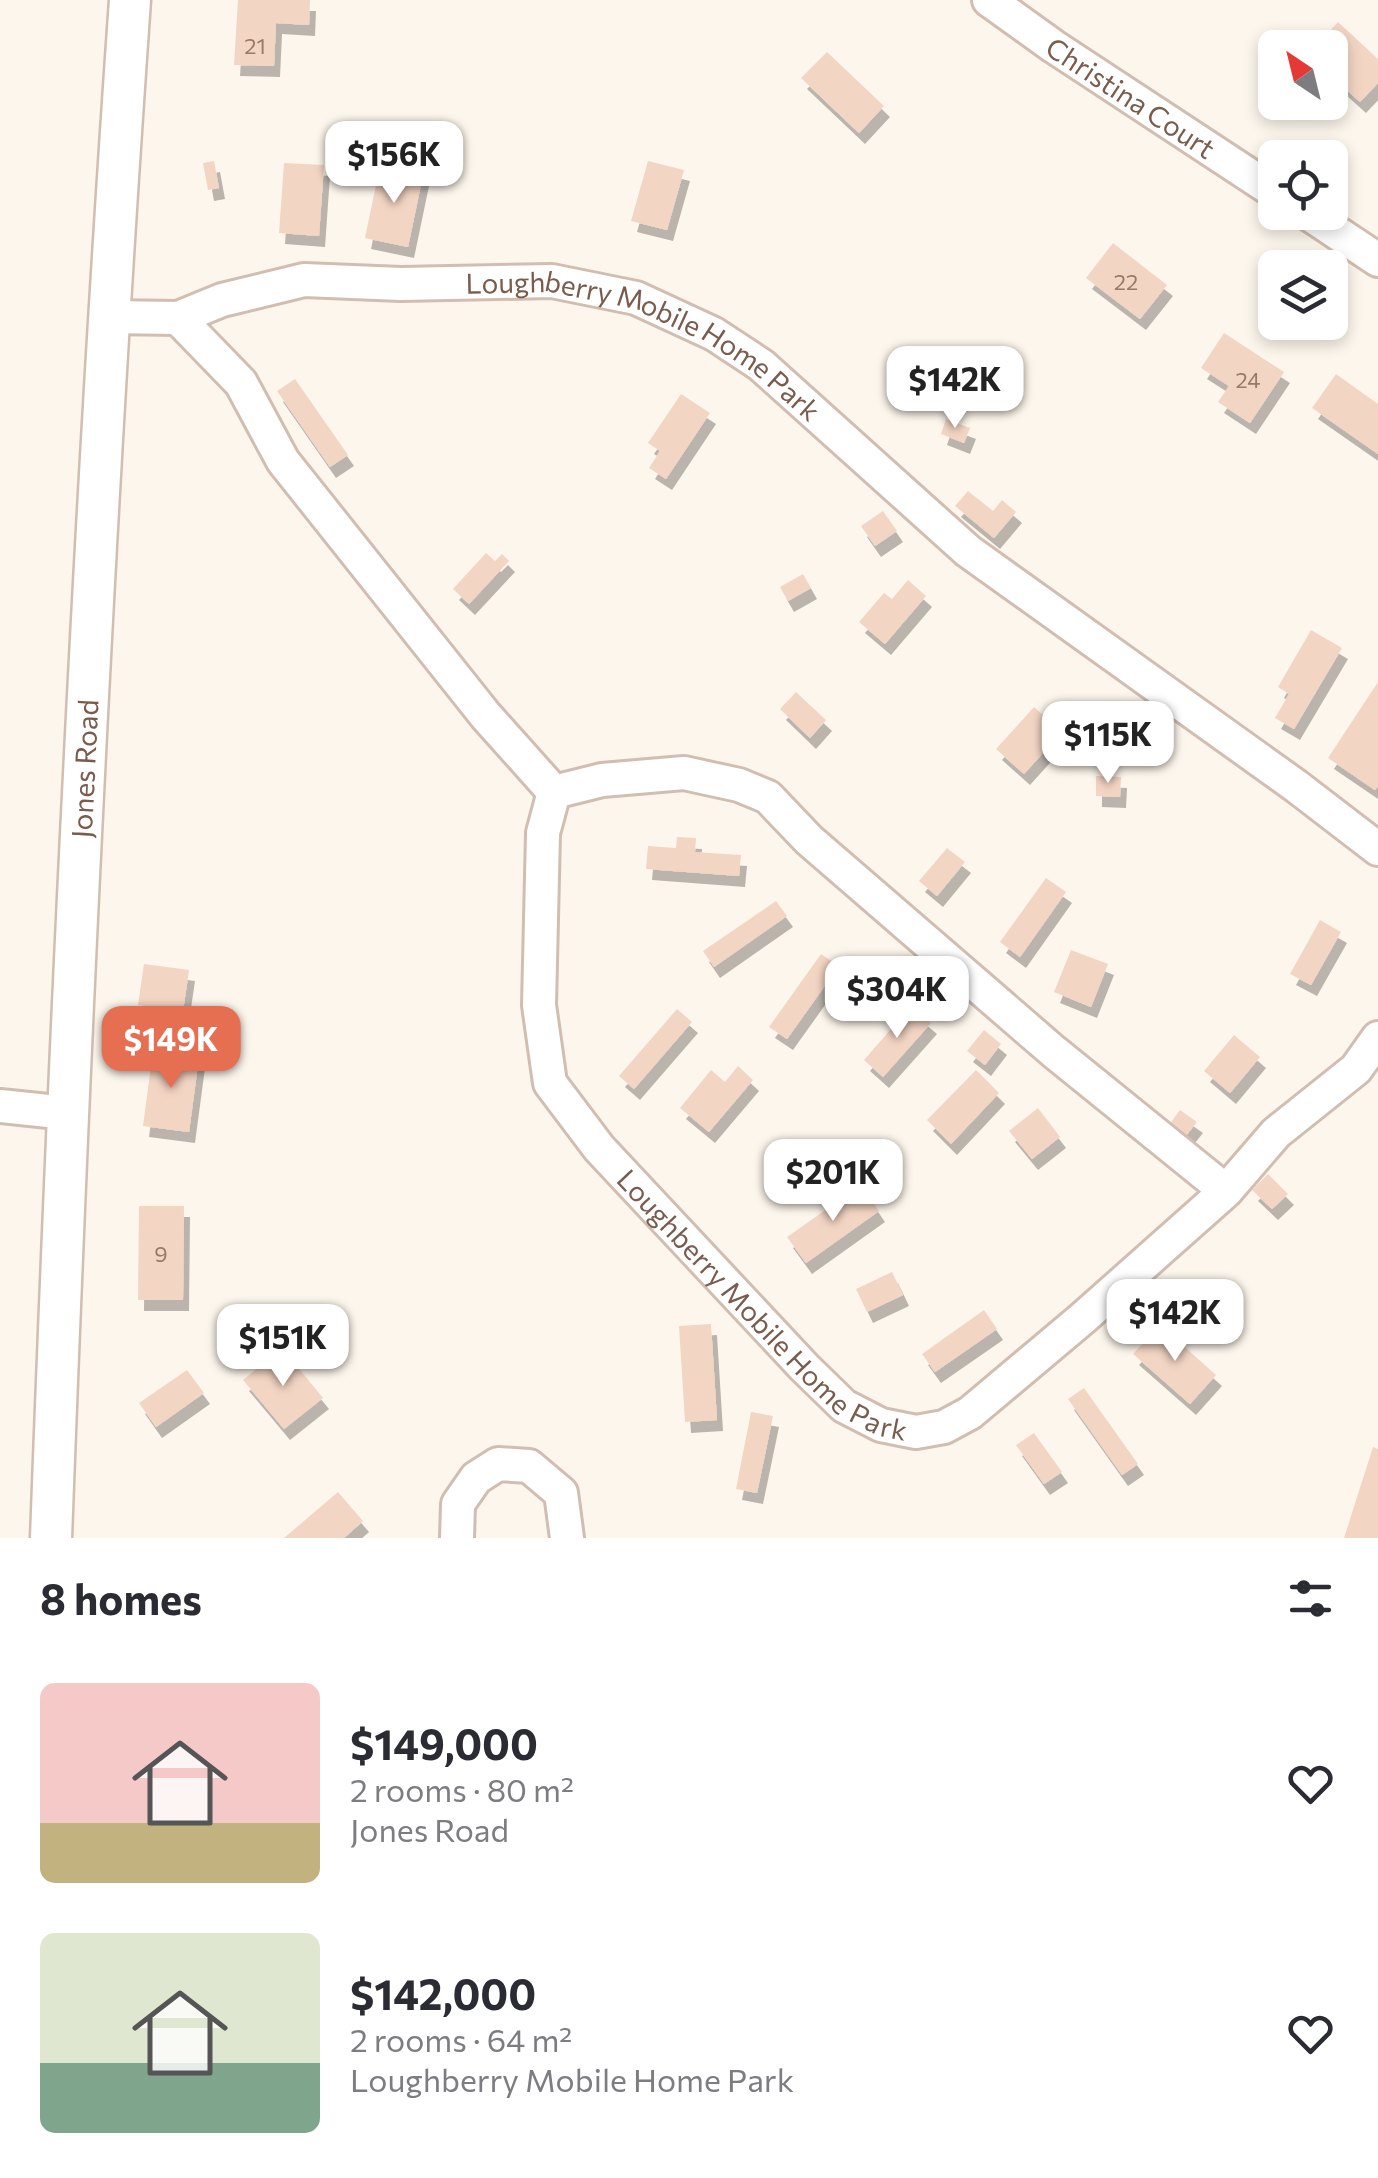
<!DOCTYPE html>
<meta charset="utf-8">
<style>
:root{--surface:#fff;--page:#f2f2f3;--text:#2b2b33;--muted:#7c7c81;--accent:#e76f51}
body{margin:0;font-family:Commissioner,sans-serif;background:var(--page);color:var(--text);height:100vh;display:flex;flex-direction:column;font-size:38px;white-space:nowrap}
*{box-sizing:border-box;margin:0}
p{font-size:32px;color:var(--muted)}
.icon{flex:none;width:55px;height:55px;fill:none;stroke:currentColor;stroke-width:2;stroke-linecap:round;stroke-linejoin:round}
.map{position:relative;height:1538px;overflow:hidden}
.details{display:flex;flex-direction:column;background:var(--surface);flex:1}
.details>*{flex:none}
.needle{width:65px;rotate:325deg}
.controls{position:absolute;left:1258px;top:30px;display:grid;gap:20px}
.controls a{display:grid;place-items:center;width:90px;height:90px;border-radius:15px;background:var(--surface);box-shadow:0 5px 15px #0003;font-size:50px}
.price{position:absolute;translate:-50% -85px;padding:0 22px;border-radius:20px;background:#fff;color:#222;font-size:32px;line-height:65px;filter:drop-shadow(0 2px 5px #0008)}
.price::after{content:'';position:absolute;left:50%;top:60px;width:30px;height:22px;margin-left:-15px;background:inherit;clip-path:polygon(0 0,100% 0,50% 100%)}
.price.active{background:var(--accent);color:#fff}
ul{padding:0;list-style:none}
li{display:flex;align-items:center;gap:30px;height:250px;padding:0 40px}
li span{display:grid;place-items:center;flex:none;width:280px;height:200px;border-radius:15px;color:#555}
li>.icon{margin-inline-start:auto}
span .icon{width:120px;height:120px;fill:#fffc;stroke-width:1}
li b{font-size:42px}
h2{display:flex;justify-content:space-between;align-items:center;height:120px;padding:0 40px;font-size:42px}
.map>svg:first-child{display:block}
.building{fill:#f3d5c3;filter:url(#shadow)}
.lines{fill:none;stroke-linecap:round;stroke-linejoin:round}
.minor-casing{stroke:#d1beb0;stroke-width:38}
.tertiary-casing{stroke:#d1beb0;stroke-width:45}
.minor{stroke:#fff;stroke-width:32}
.tertiary{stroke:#fff;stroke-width:40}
.labels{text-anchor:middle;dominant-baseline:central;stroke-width:10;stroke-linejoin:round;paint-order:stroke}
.number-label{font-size:22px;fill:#987a6a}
.street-label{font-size:28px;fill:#7a5c4d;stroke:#fffaf3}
</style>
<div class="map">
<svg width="1378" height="1538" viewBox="0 0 1378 1538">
<defs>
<filter id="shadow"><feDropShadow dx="6" dy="11" stdDeviation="0" flood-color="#0004"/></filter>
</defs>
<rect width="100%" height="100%" fill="#fdf6ec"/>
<!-- building -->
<path class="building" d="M 238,0 L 310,0 L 309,25 L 276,23 L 274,66 L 234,65 Z
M 1338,22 L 1378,59 L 1378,83 L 1360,102 L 1330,75 L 1330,48 L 1314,48 Z
M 827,52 L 884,106 L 859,133 L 801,78 Z
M 214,161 L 219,188 L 208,190 L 203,163 Z
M 648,161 L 684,170 L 667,230 L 631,221 Z
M 284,163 L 324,165 L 319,236 L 279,233 Z
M 380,166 L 423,175 L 408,247 L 365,238 Z
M 1113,243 L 1167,285 L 1140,319 L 1086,278 Z
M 1224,333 L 1284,372 L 1250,423 L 1218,402 L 1229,386 L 1201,368 Z
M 1336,374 L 1378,404 L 1378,454 L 1312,408 Z
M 295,379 L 348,455 L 330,467 L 277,391 Z
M 681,394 L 710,413 L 666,479 L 649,468 L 660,451 L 648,443 Z
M 946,419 L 970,428 L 964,443 L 941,434 Z
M 968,491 L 993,511 L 1002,500 L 1016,512 L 994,538 L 955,506 Z
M 883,511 L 897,531 L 875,546 L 861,526 Z
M 486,553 L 495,561 L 502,554 L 509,561 L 469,604 L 453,589 Z
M 803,574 L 811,588 L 788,601 L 780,587 Z
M 908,580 L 926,596 L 885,644 L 859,622 L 884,593 L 892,599 Z
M 1311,630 L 1342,648 L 1294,729 L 1275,718 L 1289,694 L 1278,687 Z
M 1378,682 L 1378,786 L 1375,790 L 1328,758 Z
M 796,692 L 826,720 L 810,738 L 780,709 Z
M 1034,707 L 1062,732 L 1024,774 L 996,749 Z
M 1096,776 L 1121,777 L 1120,797 L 1096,796 Z
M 677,837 L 696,838 L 695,852 L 741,855 L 739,876 L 646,869 L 648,846 L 676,848 Z
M 947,848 L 965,862 L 937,896 L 919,881 Z
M 1046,878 L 1066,892 L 1020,957 L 1000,942 Z
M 776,901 L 787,916 L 714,967 L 703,951 Z
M 1320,920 L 1341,932 L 1311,985 L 1290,974 Z
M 1071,950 L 1108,964 L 1091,1007 L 1054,992 Z
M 821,954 L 839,966 L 787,1039 L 769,1027 Z
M 144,964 L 189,970 L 183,1011 L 138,1005 Z
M 911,1006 L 931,1023 L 883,1077 L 864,1060 Z
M 677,1009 L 692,1022 L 634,1089 L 619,1076 Z
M 984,1030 L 1001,1044 L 985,1065 L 967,1051 Z
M 1234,1035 L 1260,1057 L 1230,1093 L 1204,1071 Z
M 153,1051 L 199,1057 L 189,1132 L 143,1126 Z
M 738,1066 L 753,1080 L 709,1132 L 680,1108 L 711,1070 L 725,1082 Z
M 976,1070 L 999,1093 L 951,1144 L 927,1120 Z
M 1038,1108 L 1060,1137 L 1032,1159 L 1009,1131 Z
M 1180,1110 L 1197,1122 L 1185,1137 L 1169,1125 Z
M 1268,1174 L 1288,1194 L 1272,1209 L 1252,1190 Z
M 861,1185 L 879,1211 L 806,1263 L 787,1237 Z
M 139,1206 L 184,1206 L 183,1300 L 138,1300 Z
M 892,1272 L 903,1295 L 867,1312 L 856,1289 Z
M 984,1310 L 997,1329 L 935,1372 L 922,1354 Z
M 711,1324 L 717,1420 L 685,1422 L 679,1326 Z
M 1160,1325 L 1216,1375 L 1190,1404 L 1133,1354 Z
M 282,1348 L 323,1398 L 284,1429 L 243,1380 Z
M 187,1370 L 204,1393 L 156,1427 L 139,1403 Z
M 1084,1388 L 1138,1464 L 1122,1475 L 1068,1399 Z
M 751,1412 L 773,1416 L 757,1493 L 736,1489 Z
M 1034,1433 L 1062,1472 L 1044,1484 L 1016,1445 Z
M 1373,1447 L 1378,1449 L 1378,1538 L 1344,1538 Z
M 338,1492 L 363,1521 L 344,1538 L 284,1538 Z"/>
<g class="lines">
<defs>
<g id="minor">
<path id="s1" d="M 989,0 L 1053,46 L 1275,192"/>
<path d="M 1306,212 L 1378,260"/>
<path d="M 107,317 L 178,318 L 241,383 L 283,461 L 486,716 L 554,792"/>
<path id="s2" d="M 178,318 L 222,300 L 304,280 L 401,284 L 552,281 L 636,298 L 714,334 L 761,365 L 968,551 L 1296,786 L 1378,849"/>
<path d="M 0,1106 L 67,1113"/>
<path id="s3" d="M 1226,1191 L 1053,1051 L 809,840 L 768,797 L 739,785 L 684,773 L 602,780 L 554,792 L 543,833 L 539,1005 L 550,1083 L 599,1148 L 804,1367 L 844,1406 L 881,1425 L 916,1432 L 944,1427 L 970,1413 L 1083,1318 L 1226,1191 L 1276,1133 L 1356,1069 L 1378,1038"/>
<path d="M 457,1538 L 458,1504 L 476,1478 L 498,1464 L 529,1466 L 561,1493 L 567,1538"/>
</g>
<g id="tertiary">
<path id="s4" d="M 51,1538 C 70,1025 94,512 130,0"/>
</g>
</defs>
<!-- minor casing -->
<use href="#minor" class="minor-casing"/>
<!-- tertiary casing -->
<use href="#tertiary" class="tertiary-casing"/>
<!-- minor -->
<use href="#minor" class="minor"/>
<!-- tertiary -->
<use href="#tertiary" class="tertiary"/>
</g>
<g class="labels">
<!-- number labels -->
<g class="number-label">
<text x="255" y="45">21</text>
<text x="1126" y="281">22</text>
<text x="1248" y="379">24</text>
<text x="161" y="1253">9</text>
</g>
<!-- street labels -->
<g class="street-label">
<text stroke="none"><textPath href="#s1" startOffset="172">Christina Court</textPath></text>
<text stroke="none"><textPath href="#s2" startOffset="488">Loughberry Mobile Home Park</textPath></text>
<text stroke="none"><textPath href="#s4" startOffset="770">Jones Road</textPath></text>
<text stroke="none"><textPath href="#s3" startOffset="1428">Loughberry Mobile Home Park</textPath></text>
</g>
</g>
</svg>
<div class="controls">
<a><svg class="needle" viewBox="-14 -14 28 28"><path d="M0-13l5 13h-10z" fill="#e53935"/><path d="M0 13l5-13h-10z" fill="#7c7c81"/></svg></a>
<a><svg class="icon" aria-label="locate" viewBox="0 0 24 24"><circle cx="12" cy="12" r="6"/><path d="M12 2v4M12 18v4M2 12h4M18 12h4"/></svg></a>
<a><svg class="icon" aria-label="layers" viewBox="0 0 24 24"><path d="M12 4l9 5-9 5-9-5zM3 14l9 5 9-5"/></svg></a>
</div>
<b class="price" style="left:394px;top:206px">$156K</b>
<b class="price" style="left:955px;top:431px">$142K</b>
<b class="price" style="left:1108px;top:786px">$115K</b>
<b class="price" style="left:897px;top:1041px">$304K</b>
<b class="price active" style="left:171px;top:1091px">$149K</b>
<b class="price" style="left:833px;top:1224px">$201K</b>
<b class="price" style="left:1175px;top:1364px">$142K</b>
<b class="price" style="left:283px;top:1389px">$151K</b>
</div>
<section class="details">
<h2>8 homes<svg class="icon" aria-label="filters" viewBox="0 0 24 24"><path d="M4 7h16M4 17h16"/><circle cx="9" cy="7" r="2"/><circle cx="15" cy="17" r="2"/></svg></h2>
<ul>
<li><span style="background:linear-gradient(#f6c9c9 70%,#c2b280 0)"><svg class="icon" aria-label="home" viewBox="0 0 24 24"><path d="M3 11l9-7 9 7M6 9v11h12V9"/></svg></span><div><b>$149,000</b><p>2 rooms · 80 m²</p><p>Jones Road</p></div><svg class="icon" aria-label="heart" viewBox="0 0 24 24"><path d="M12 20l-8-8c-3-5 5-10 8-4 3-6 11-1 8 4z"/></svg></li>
<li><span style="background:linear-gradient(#dfe7d0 65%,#7fa58c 0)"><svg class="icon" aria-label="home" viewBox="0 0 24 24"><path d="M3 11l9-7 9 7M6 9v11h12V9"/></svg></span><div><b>$142,000</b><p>2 rooms · 64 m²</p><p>Loughberry Mobile Home Park</p></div><svg class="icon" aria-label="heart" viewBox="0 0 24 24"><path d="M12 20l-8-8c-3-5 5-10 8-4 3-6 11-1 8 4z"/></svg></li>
</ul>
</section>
